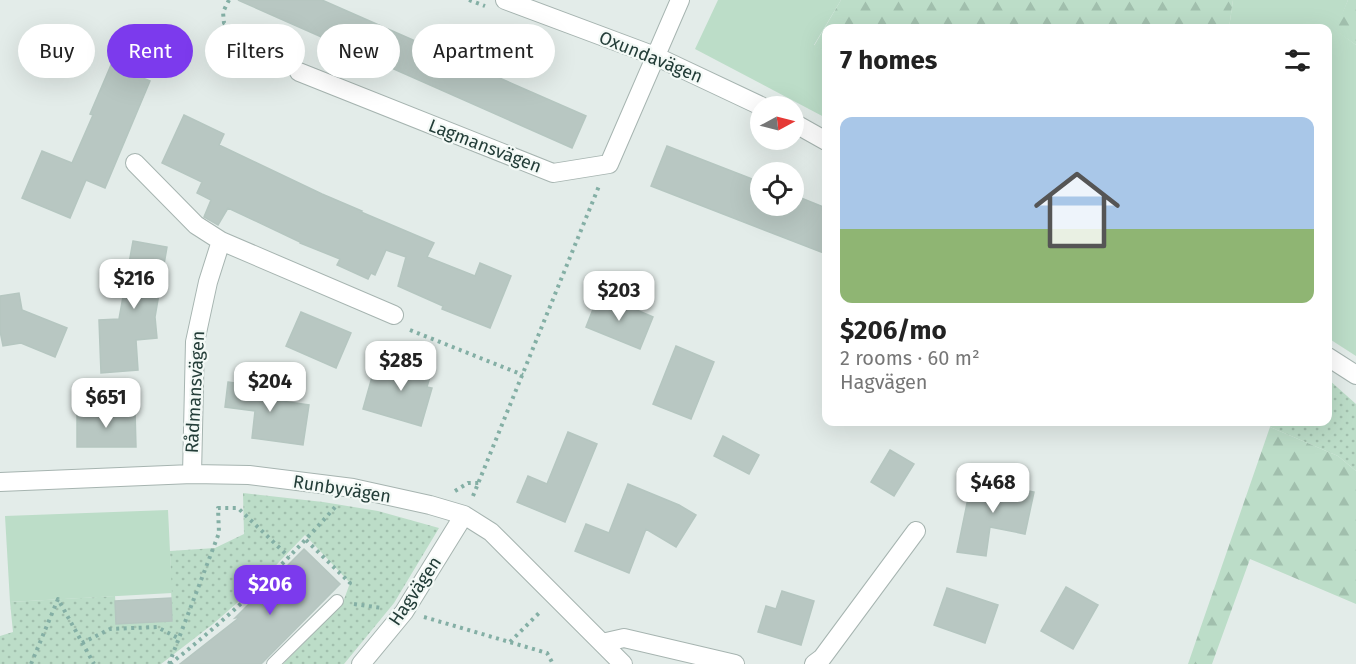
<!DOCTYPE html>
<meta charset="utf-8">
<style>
:root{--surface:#fff;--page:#f6f6f6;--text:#222;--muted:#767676;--line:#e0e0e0;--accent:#7c3aed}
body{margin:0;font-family:"Fira Sans",sans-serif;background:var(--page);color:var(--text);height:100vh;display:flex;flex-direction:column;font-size:22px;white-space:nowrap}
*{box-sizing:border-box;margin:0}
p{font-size:20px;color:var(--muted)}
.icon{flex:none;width:33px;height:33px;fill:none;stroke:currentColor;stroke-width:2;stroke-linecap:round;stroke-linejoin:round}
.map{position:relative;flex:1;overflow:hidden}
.panel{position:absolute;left:822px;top:24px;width:510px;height:402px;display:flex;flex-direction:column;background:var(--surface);border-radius:12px;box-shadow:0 6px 24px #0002}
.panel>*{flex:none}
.hud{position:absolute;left:18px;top:24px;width:570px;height:54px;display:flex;gap:12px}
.needle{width:39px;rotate:83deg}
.controls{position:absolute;left:750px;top:96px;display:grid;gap:12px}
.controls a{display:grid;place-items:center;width:54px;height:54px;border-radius:50%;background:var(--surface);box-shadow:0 6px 24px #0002;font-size:30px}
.price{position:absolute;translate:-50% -51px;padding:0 14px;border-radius:12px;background:#fff;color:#222;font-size:20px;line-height:39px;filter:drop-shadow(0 2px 3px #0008)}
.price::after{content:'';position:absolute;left:50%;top:36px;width:18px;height:14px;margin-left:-9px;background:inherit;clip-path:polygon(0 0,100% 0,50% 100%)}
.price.selected{background:var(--accent);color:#fff}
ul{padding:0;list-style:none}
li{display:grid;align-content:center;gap:12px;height:318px;padding:0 18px}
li+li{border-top:2px solid var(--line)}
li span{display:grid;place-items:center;height:186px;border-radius:12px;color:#555}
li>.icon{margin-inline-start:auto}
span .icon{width:108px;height:108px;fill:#fffc;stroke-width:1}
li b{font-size:26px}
h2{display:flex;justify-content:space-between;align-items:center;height:72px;padding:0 18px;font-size:26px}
.tag{padding:0 21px;border-radius:27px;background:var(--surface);box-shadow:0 6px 24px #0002;font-size:21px;line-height:54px}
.tag.selected{background:var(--accent);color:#fff}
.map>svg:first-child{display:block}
.grass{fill:url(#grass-dots)}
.forest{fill:url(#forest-firs)}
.green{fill:#bcddc8}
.building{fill:#b8c7c2;stroke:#b5c6c0;stroke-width:1.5}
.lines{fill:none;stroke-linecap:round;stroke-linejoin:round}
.lane-casing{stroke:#a6b4b0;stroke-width:14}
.street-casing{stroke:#a6b4b0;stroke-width:20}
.path{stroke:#84afa5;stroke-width:4;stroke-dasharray:3 4.5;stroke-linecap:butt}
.lane{stroke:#fff;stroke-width:12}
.street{stroke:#fff;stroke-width:18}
.labels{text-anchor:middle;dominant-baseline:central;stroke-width:4.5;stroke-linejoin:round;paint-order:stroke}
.street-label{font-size:18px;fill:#233d38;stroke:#f3f9f6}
</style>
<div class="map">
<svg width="1356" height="664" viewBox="0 0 1356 664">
<defs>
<pattern id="grass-dots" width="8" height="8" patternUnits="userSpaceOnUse" patternTransform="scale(1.5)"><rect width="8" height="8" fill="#bcddc8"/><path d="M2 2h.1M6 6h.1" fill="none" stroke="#a1bfad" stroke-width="1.8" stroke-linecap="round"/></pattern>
<pattern id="forest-firs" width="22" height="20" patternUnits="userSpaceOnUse" patternTransform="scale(1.5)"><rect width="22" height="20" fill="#bcddc8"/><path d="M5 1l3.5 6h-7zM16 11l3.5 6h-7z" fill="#a1bfad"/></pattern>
</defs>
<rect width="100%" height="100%" fill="#e3ece9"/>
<!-- grass -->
<path class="grass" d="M 1328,379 L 1356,404 L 1356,471 L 1338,456 L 1270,427 L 1272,422 L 1328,422 Z
M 243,493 L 323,502 L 378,511 L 439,528 L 394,603 L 344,664 L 283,664 L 342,605 L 350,583 L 305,535 L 253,589 L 213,624 L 161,664 L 0,664 L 0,636 L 13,632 L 10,602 L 115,596 L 117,623 L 172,621 L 170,551 L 215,548 L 244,534 Z"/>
<!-- forest -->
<path class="forest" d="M 841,0 L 1233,0 L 1229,28 L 826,28 L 826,52 L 814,46 Z
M 1348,0 L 1356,0 L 1356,45 L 1335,30 Z
M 1270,427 L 1338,456 L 1356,471 L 1356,604 L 1250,559 L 1212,664 L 1188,664 Z"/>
<!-- green -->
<path class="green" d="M 718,0 L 841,0 L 814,45 L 826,52 L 826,118 L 695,49 Z
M 1233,0 L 1348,0 L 1336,30 L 1356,45 L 1356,356 L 1328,338 L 1328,28 L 1229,28 Z
M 168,510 L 172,593 L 10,602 L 5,516 Z"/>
<!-- building -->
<path class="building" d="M 238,0 L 322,0 L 586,116 L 572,148 Z
M 111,65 L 150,81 L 105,188 L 86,180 L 70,218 L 22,198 L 42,151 L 72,163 L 93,115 L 90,114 Z
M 184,115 L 224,134 L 219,145 L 322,194 L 362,211 L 361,212 L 434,243 L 427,257 L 475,276 L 480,263 L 511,276 L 490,328 L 442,309 L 443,306 L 398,286 L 406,257 L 386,250 L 375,275 L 371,273 L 368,279 L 337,265 L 340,259 L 300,243 L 300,242 L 228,208 L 218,225 L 204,217 L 211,200 L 197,193 L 202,182 L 162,163 Z
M 667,146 L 760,182 L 760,206 L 794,206 L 794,195 L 826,208 L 826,254 L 651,186 Z
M 133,241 L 167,247 L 155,317 L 157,338 L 136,340 L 138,370 L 101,373 L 99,320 L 119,319 Z
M 19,293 L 22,310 L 67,328 L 55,357 L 21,343 L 3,346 L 0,331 L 0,296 Z
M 599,294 L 653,317 L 640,349 L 586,327 Z
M 301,312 L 351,333 L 336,368 L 286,346 Z
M 676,346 L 714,362 L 691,419 L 653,404 Z
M 402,357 L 433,366 L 427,387 L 432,388 L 421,426 L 363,409 L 374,370 L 397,377 Z
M 228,382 L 276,389 L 274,400 L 309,405 L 303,445 L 252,438 L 255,411 L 225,407 Z
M 77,411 L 135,411 L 136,447 L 77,447 Z
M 568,432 L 597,444 L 565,522 L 517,502 L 528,476 L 547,484 Z
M 723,436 L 759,455 L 749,474 L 714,456 Z
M 890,450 L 914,464 L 894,496 L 871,482 Z
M 972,479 L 1034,492 L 1025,534 L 990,527 L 986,556 L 957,552 Z
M 628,484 L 679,505 L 696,515 L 676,547 L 646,529 L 629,573 L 575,551 L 586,524 L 609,533 Z
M 304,549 L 340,584 L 261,664 L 180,664 L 240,617 L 235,618 Z
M 1066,587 L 1098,605 L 1073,649 L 1041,631 Z
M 947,588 L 998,605 L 985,643 L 934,625 Z
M 782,591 L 814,601 L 801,645 L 758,632 L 766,606 L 776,609 Z
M 171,598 L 172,621 L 116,624 L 115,601 Z"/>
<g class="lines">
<defs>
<path id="lane" d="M 273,664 L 337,601"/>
<path id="street" d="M 505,0 L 655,56 L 761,106
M 299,72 L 553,173 L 609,164 L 680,0
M 794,123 L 826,141
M 135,163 L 196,225 L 221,241
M 1328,357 L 1356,375
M 192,474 L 195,342 L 208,282 L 221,241 L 394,315
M 0,482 L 192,474 L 249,475 L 353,488 L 430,505 L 464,515 L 491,532 L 623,664
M 602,643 L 624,638 L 735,664
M 361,664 L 404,612 L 464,515
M 814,664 L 822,658 L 916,531"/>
</defs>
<!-- lane casing -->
<use href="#lane" class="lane-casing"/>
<!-- street casing -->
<use href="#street" class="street-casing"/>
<!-- path -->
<path class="path" d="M 229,0 L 223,12 L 224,23 L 281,61
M 469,0 L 485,6
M 410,330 L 523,375
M 455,491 L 468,483 L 479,483
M 473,496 L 599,186
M 306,540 L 350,583 L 347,587
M 354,604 L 382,608
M 424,617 L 547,653 L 553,664
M 510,642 L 541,611
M 82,643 L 110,629 L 157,627 L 178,638
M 31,664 L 58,599 L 94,664
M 169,664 L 219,533 L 218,508 L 238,508 L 289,557
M 170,664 C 231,616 285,564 336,506"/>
<!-- lane -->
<use href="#lane" class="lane"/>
<!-- street -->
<use href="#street" class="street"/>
</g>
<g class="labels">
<!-- street labels -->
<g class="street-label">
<text transform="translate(651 57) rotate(22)">Oxundavägen</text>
<text transform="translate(485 146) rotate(21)">Lagmansvägen</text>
<text transform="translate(195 392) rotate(-87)">Rådmansvägen</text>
<text transform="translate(342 489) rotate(9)">Runbyvägen</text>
<text transform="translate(415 591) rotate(-56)">Hagvägen</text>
</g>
</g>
</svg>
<div class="controls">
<a><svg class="needle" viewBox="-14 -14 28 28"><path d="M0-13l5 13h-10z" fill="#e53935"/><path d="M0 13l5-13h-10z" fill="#767676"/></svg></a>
<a><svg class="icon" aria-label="locate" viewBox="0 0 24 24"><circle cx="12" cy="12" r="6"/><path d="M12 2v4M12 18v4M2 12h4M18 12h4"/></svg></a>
</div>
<b class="price" style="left:134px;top:310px">$216</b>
<b class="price" style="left:619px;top:322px">$203</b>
<b class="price" style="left:401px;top:392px">$285</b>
<b class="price" style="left:270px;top:413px">$204</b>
<b class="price" style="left:106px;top:429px">$651</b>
<b class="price" style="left:993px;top:514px">$468</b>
<b class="price selected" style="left:270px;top:616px">$206</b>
<div class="hud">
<a class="tag">Buy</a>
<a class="tag selected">Rent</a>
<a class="tag">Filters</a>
<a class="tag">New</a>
<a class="tag">Apartment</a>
</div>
<section class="panel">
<h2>7 homes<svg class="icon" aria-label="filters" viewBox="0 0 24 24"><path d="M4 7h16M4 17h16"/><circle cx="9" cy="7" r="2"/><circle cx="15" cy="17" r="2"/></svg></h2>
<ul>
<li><span style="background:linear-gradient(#a9c7e8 60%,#8fb573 0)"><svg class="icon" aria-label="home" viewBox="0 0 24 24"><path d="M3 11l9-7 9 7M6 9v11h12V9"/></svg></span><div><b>$206/mo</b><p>2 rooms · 60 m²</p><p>Hagvägen</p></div></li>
</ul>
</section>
</div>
